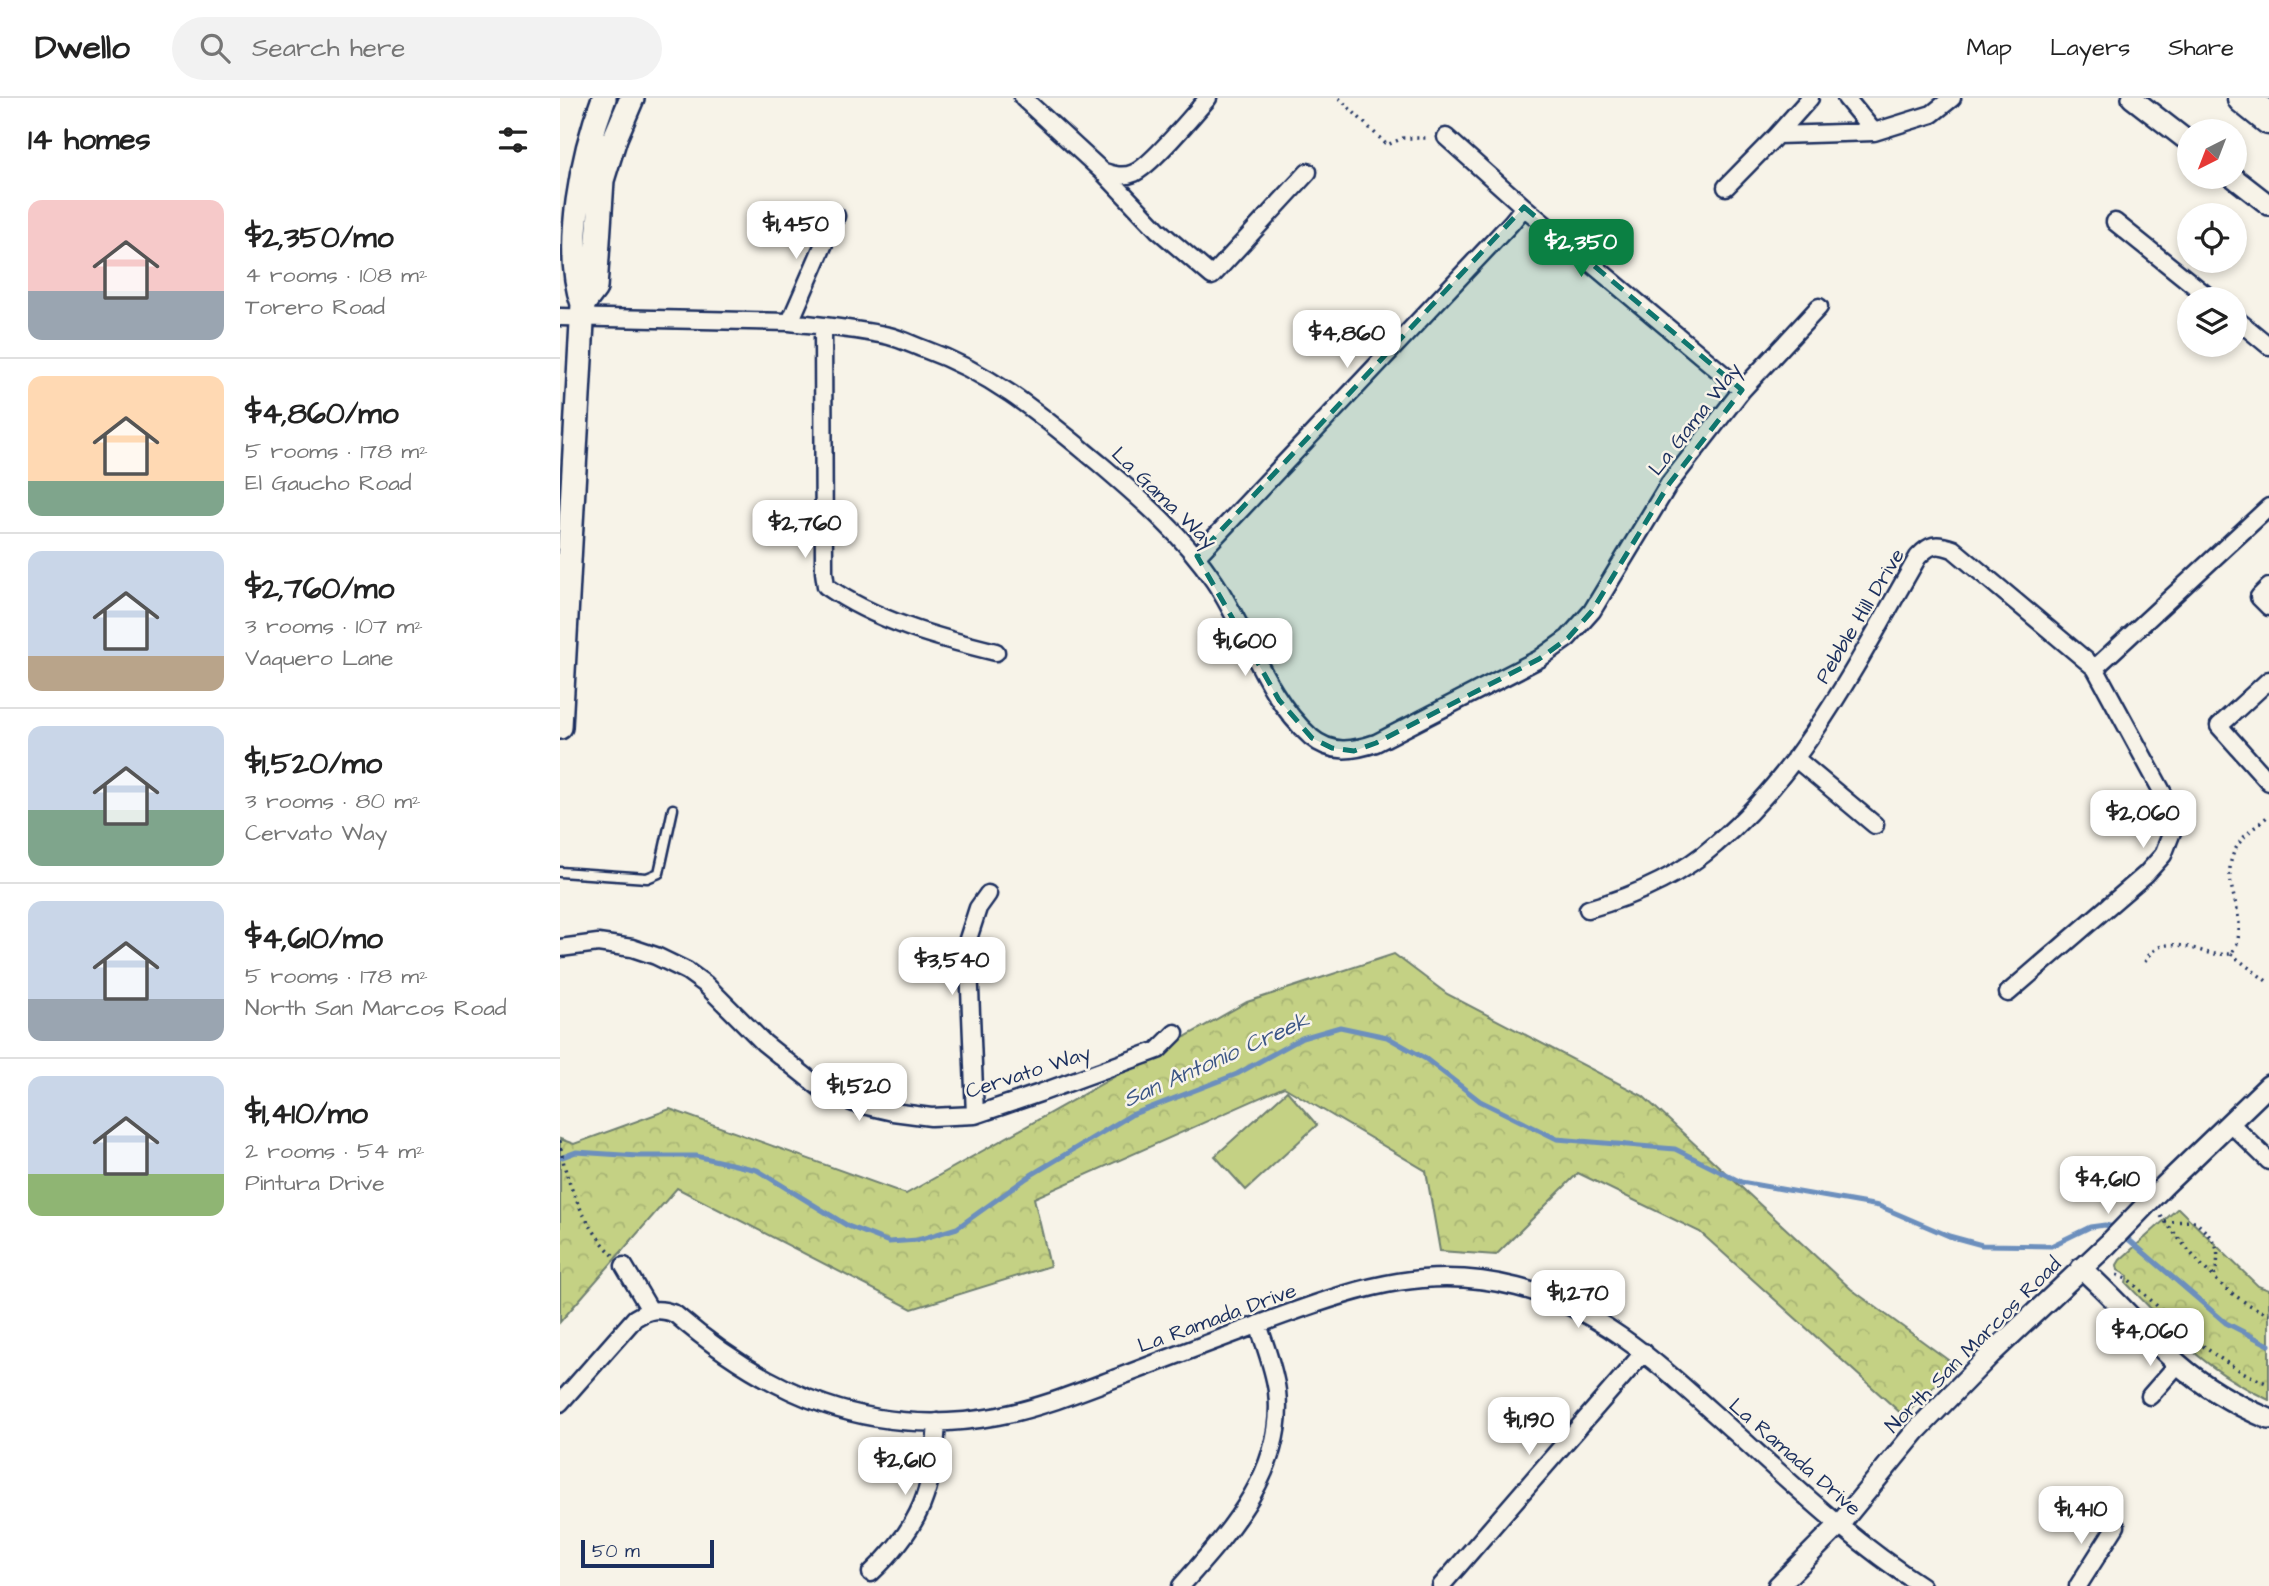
<!DOCTYPE html>
<meta charset="utf-8">
<style>
:root{--surface:#fff;--page:#f2f2f2;--text:#222;--muted:#767676;--line:#e0e0e0;--accent:#0b8043}
body{margin:0;font-family:"Architects Daughter",sans-serif;background:var(--page);color:var(--text);height:100vh;display:flex;flex-direction:column;font-size:26px;white-space:nowrap}
*{box-sizing:border-box;margin:0}
p{font-size:23px;color:var(--muted)}
.icon{flex:none;width:38px;height:38px;fill:none;stroke:currentColor;stroke-width:2;stroke-linecap:round;stroke-linejoin:round}
.map{position:relative;flex:1;overflow:hidden}
.side{display:flex;flex-direction:column;background:var(--surface);width:560px}
.side>*{flex:none}
.needle{width:46px;rotate:222deg}
.fabs{position:absolute;left:1617px;top:21px;display:grid;gap:14px}
.fabs a{display:grid;place-items:center;width:70px;height:70px;border-radius:50%;background:var(--surface);box-shadow:0 4px 10px #0003;font-size:35px}
.scale{position:absolute;left:21px;bottom:18px;width:133px;box-sizing:border-box;padding-left:7px;border:4px solid #1b2f5e;border-top:0;font-size:19px;line-height:24px;white-space:nowrap;color:#1b2f5e;-webkit-text-stroke:5px #f7f3e8;paint-order:stroke}
.price{position:absolute;translate:-50% -60px;padding:0 16px;border-radius:14px;background:#fff;color:#222;font-size:23px;line-height:46px;filter:drop-shadow(0 2px 4px #0008)}
.price::after{content:'';position:absolute;left:50%;top:42px;width:21px;height:16px;margin-left:-10px;background:inherit;clip-path:polygon(0 0,100% 0,50% 100%)}
.price.active{background:var(--accent);color:#fff}
ul{padding:0;list-style:none}
li{display:flex;align-items:center;gap:21px;height:175px;padding:0 28px}
li+li{border-top:2px solid var(--line)}
li span{display:grid;place-items:center;flex:none;width:196px;height:140px;border-radius:14px;color:#555}
li>.icon{margin-inline-start:auto}
span .icon{width:84px;height:84px;fill:#fffc;stroke-width:1}
li b{font-size:30px}
h2{display:flex;justify-content:space-between;align-items:center;height:84px;padding:0 28px;font-size:30px}
header{display:flex;align-items:center;gap:42px;box-sizing:border-box;height:98px;padding:0 35px;background:var(--surface);border-bottom:2px solid var(--line)}
header strong{font-size:33px}
nav{display:flex;gap:38px;margin-inline-start:auto;font-size:24px}
.search{width:490px;height:63px;background:var(--page);display:flex;align-items:center;gap:18px;box-sizing:border-box;padding:0 24px;border-radius:38px;color:var(--muted);font-size:26px}
main{display:flex;flex:1;min-height:0}
.map>svg:first-child{display:block}
.forest{fill:url(#forest-crowns);stroke:#708071;stroke-width:2}
.pitch{fill:#c4d184;stroke:#708071;stroke-width:2}
.lines{fill:none;stroke-linecap:round;stroke-linejoin:round}
.stream{stroke:#6c8fbd;stroke-width:5}
.service-casing{stroke:#1b2f5e;stroke-width:13}
.minor-casing{stroke:#1b2f5e;stroke-width:21}
.tertiary-casing{stroke:#1b2f5e;stroke-width:24}
.secondary-casing{stroke:#1b2f5e;stroke-width:28}
.motorway-casing{stroke:#1b2f5e;stroke-width:35}
.path{stroke:#1b2f5e;stroke-width:3.5;stroke-dasharray:2 5;stroke-linecap:butt}
.service{stroke:#f7f3e8;stroke-width:8}
.minor{stroke:#f7f3e8;stroke-width:16}
.tertiary{stroke:#f7f3e8;stroke-width:19}
.secondary{stroke:#f7f3e8;stroke-width:23}
.motorway{stroke:#f7f3e8;stroke-width:30}
.marked{fill:#0f766e;fill-opacity:0.2;stroke:#0f766e;stroke-width:5;stroke-dasharray:14 9;stroke-linejoin:round}
.labels{text-anchor:middle;dominant-baseline:central;stroke-width:5;stroke-linejoin:round;paint-order:stroke}
.street-label{font-size:21px;fill:#1b2f5e;stroke:#f7f3e8}
.water-label{font-size:23px;font-style:italic;fill:#3d5786;stroke:#f7f3e8}
</style>
<header>
<strong>Dwello</strong>
<div class="search"><svg class="icon" aria-label="search" viewBox="0 0 24 24"><circle cx="10" cy="10" r="6"/><path d="M15 15l6 6"/></svg>Search here</div>
<nav><a>Map</a><a>Layers</a><a>Share</a></nav>
</header>
<main>
<section class="side">
<h2>14 homes<svg class="icon" aria-label="filters" viewBox="0 0 24 24"><path d="M4 7h16M4 17h16"/><circle cx="9" cy="7" r="2"/><circle cx="15" cy="17" r="2"/></svg></h2>
<ul>
<li><span style="background:linear-gradient(#f6c9c9 65%,#9aa5b1 0)"><svg class="icon" aria-label="home" viewBox="0 0 24 24"><path d="M3 11l9-7 9 7M6 9v11h12V9"/></svg></span><div><b>$2,350/mo</b><p>4 rooms · 108 m²</p><p>Torero Road</p></div></li>
<li><span style="background:linear-gradient(#ffd9b3 75%,#7fa58c 0)"><svg class="icon" aria-label="home" viewBox="0 0 24 24"><path d="M3 11l9-7 9 7M6 9v11h12V9"/></svg></span><div><b>$4,860/mo</b><p>5 rooms · 178 m²</p><p>El Gaucho Road</p></div></li>
<li><span style="background:linear-gradient(#c9d6e8 75%,#b9a48a 0)"><svg class="icon" aria-label="home" viewBox="0 0 24 24"><path d="M3 11l9-7 9 7M6 9v11h12V9"/></svg></span><div><b>$2,760/mo</b><p>3 rooms · 107 m²</p><p>Vaquero Lane</p></div></li>
<li><span style="background:linear-gradient(#c9d6e8 60%,#7fa58c 0)"><svg class="icon" aria-label="home" viewBox="0 0 24 24"><path d="M3 11l9-7 9 7M6 9v11h12V9"/></svg></span><div><b>$1,520/mo</b><p>3 rooms · 80 m²</p><p>Cervato Way</p></div></li>
<li><span style="background:linear-gradient(#c9d6e8 70%,#9aa5b1 0)"><svg class="icon" aria-label="home" viewBox="0 0 24 24"><path d="M3 11l9-7 9 7M6 9v11h12V9"/></svg></span><div><b>$4,610/mo</b><p>5 rooms · 178 m²</p><p>North San Marcos Road</p></div></li>
<li><span style="background:linear-gradient(#c9d6e8 70%,#8fb573 0)"><svg class="icon" aria-label="home" viewBox="0 0 24 24"><path d="M3 11l9-7 9 7M6 9v11h12V9"/></svg></span><div><b>$1,410/mo</b><p>2 rooms · 54 m²</p><p>Pintura Drive</p></div></li>
</ul>
</section>
<div class="map">
<svg width="1709" height="1488" viewBox="0 0 1709 1488">
<defs>
<pattern id="forest-crowns" width="20" height="18" patternUnits="userSpaceOnUse" patternTransform="scale(1.75)"><rect width="20" height="18" fill="#c4d184"/><path d="M2 6a3 3 0 1 1 6 0M12 15a3 3 0 1 1 6 0" fill="none" stroke="#a8b474"/></pattern>
</defs>
<rect width="100%" height="100%" fill="#f7f3e8"/>
<filter id="ink" filterUnits="userSpaceOnUse"><feTurbulence type="fractalNoise" baseFrequency=".0143" numOctaves="2"/><feDisplacementMap in="SourceGraphic" scale="14" xChannelSelector="R" yChannelSelector="G"/><feConvolveMatrix kernelMatrix="1 2 1 2 8 2 1 2 1" color-interpolation-filters="sRGB"/></filter>
<g filter="url(#ink)">
<!-- forest -->
<path class="forest" d="M 834,856 L 887,896 L 1083,998 L 1291,1191 L 1395,1267 L 1344,1318 L 1140,1134 L 1018,1075 L 936,1157 L 880,1153 L 866,1073 L 724,989 L 474,1100 L 490,1168 L 352,1211 L 117,1090 L 0,1224 L 0,1041 L 14,1046 L 110,1011 L 346,1096 L 687,904 Z
M 1618,1110 L 1698,1188 L 1709,1192 L 1709,1302 C 1662,1280 1634,1256 1597,1221 L 1598,1218 L 1566,1185 L 1568,1178 L 1558,1172 L 1557,1167 L 1560,1162 Z"/>
<!-- pitch -->
<path class="pitch" d="M 727,993 L 757,1027 L 686,1092 L 655,1058 Z"/>
<g class="lines">
<!-- stream -->
<path class="stream" d="M 0,1060 L 16,1054 L 78,1058 L 136,1058 L 197,1072 L 288,1128 L 329,1144 L 358,1142 L 397,1130 L 471,1077 L 571,1017 L 677,976 L 742,940 L 780,929 L 827,939 L 866,961 L 920,1003 L 997,1041 L 1115,1051 L 1181,1084 L 1319,1108 L 1389,1138 L 1422,1147 L 1491,1148 L 1530,1129 L 1545,1127 L 1554,1129 L 1666,1225 L 1709,1247"/>
<defs>
<path id="service" d="M 0,774 L 87,780 L 99,775 L 113,711"/>
<path id="minor" d="M 463,0 L 542,73 C 553,77 563,80 574,75 C 591,68 634,16 648,0
M 1286,0 L 1314,34
M 1217,37 L 1250,0
M 886,39 L 964,109 L 1182,292
M 542,73 L 598,132 L 652,178 L 748,74
M 1166,89 L 1217,37 L 1314,34 L 1372,16 L 1392,0
M 1555,124 L 1651,201
M 0,219 L 230,224 C 263,228 297,231 329,238 C 341,241 353,247 364,251 C 436,277 482,318 540,366 C 581,401 624,438 654,483 C 688,533 704,597 751,639 C 771,656 793,653 816,645 L 979,561 L 1008,540 L 1032,513 L 1109,386 L 1182,292 L 1259,209
M 1675,220 L 1709,248
M 230,224 L 276,118
M 263,228 L 264,474 L 266,488 C 316,523 378,540 436,554
M 637,458 L 951,125 L 964,109
M 1709,489 L 1699,499 L 1709,509
M 1535,570 L 1709,409
M 1709,582 L 1659,628 L 1709,684
M 1235,660 L 1315,727
M 1028,811 C 1074,798 1120,778 1156,746 C 1246,670 1300,559 1358,459 C 1370,446 1376,445 1393,451 L 1535,570 L 1617,721 L 1603,757 L 1586,776 L 1448,895
M 0,850 L 38,845 L 72,850 L 96,858 L 127,873 L 145,886 L 204,945 L 264,993 L 294,1005 L 333,1014 L 371,1019 L 415,1017 L 480,995 L 598,952 L 615,935
M 415,1017 L 408,841 L 418,810 L 428,796
M 1669,1024 L 1709,1063
M 64,1168 L 90,1212
M 1590,1298 L 1618,1266
M 0,1305 L 75,1220 C 90,1211 99,1210 115,1216 C 209,1297 312,1342 438,1318 C 480,1310 519,1294 559,1279 C 614,1258 669,1237 724,1217 C 803,1188 872,1167 957,1189 C 1035,1209 1092,1260 1151,1313 C 1219,1373 1285,1439 1362,1488
M 311,1475 C 362,1427 373,1393 377,1324
M 621,1488 C 669,1434 726,1372 717,1293 C 714,1270 705,1248 698,1226
M 881,1488 L 1084,1254
M 1518,1488 L 1556,1428"/>
<path id="tertiary" d="M 1572,0 L 1629,44
M 1673,79 L 1709,107
M 1521,1170 C 1555,1200 1584,1235 1617,1265 C 1644,1289 1676,1307 1709,1321
M 1218,1488 L 1279,1427 L 1356,1333 L 1431,1256 L 1548,1146 L 1604,1088 L 1709,987"/>
<path id="secondary" d="M 23,206 L 35,190 L 42,82 L 55,40 L 72,0
M 0,629 L 23,206 C 3,150 23,55 44,0"/>
<path id="motorway" d="M 1683,0 L 1709,21"/>
</defs>
<!-- service casing -->
<use href="#service" class="service-casing"/>
<!-- minor casing -->
<use href="#minor" class="minor-casing"/>
<!-- tertiary casing -->
<use href="#tertiary" class="tertiary-casing"/>
<!-- secondary casing -->
<use href="#secondary" class="secondary-casing"/>
<!-- motorway casing -->
<use href="#motorway" class="motorway-casing"/>
<!-- path -->
<path class="path" d="M 779,0 L 827,47 L 843,40 L 870,40
M 1671,856 L 1709,885
M 1585,864 C 1598,836 1627,849 1649,855 C 1656,857 1664,856 1671,856 C 1673,852 1678,846 1678,841 C 1685,806 1655,778 1680,744 C 1687,734 1700,726 1709,717
M 0,1043 C 4,1084 25,1128 53,1157
M 1601,1118 C 1630,1155 1663,1199 1709,1216
M 1605,1124 L 1635,1123 C 1655,1143 1663,1149 1654,1178
M 1557,1177 L 1569,1182 C 1612,1221 1653,1265 1709,1286"/>
<!-- service -->
<use href="#service" class="service"/>
<!-- minor -->
<use href="#minor" class="minor"/>
<!-- tertiary -->
<use href="#tertiary" class="tertiary"/>
<!-- secondary -->
<use href="#secondary" class="secondary"/>
<!-- motorway -->
<use href="#motorway" class="motorway"/>
</g>
</g>
<!-- marked area -->
<path class="marked" d="M 964,109 L 1182,292 L 1109,386 L 1032,513 L 1008,540 L 979,561 L 816,645 L 794,653 L 772,650 L 752,640 L 719,602 L 637,458 Z"/>
<g class="labels">
<!-- street labels -->
<g class="street-label">
<text transform="translate(1135 321) rotate(-52)">La Gama Way</text>
<text transform="translate(604 400) rotate(44)">La Gama Way</text>
<text transform="translate(1300 518) rotate(-59)">Pebble Hill Drive</text>
<text transform="translate(468 974) rotate(-18)">Cervato Way</text>
<text transform="translate(657 1220) rotate(-20)">La Ramada Drive</text>
<text transform="translate(1413 1247) rotate(-45)">North San Marcos Road</text>
<text transform="translate(1235 1359) rotate(41)">La Ramada Drive</text>
</g>
<!-- water labels -->
<g class="water-label">
<text transform="translate(656 962) rotate(-24)">San Antonio Creek</text>
</g>
</g>
</svg>
<div class="fabs">
<a><svg class="needle" viewBox="-14 -14 28 28"><path d="M0-13l5 13h-10z" fill="#e53935"/><path d="M0 13l5-13h-10z" fill="#767676"/></svg></a>
<a><svg class="icon" aria-label="locate" viewBox="0 0 24 24"><circle cx="12" cy="12" r="6"/><path d="M12 2v4M12 18v4M2 12h4M18 12h4"/></svg></a>
<a><svg class="icon" aria-label="layers" viewBox="0 0 24 24"><path d="M12 4l9 5-9 5-9-5zM3 14l9 5 9-5"/></svg></a>
</div>
<div class="scale">50 m</div>
<b class="price" style="left:236px;top:163px">$1,450</b>
<b class="price active" style="left:1021px;top:181px">$2,350</b>
<b class="price" style="left:787px;top:272px">$4,860</b>
<b class="price" style="left:245px;top:462px">$2,760</b>
<b class="price" style="left:685px;top:580px">$1,600</b>
<b class="price" style="left:1583px;top:752px">$2,060</b>
<b class="price" style="left:392px;top:899px">$3,540</b>
<b class="price" style="left:299px;top:1025px">$1,520</b>
<b class="price" style="left:1548px;top:1118px">$4,610</b>
<b class="price" style="left:1018px;top:1232px">$1,270</b>
<b class="price" style="left:1590px;top:1270px">$4,060</b>
<b class="price" style="left:969px;top:1359px">$1,190</b>
<b class="price" style="left:345px;top:1399px">$2,610</b>
<b class="price" style="left:1521px;top:1448px">$1,410</b>
</div>
</main>
